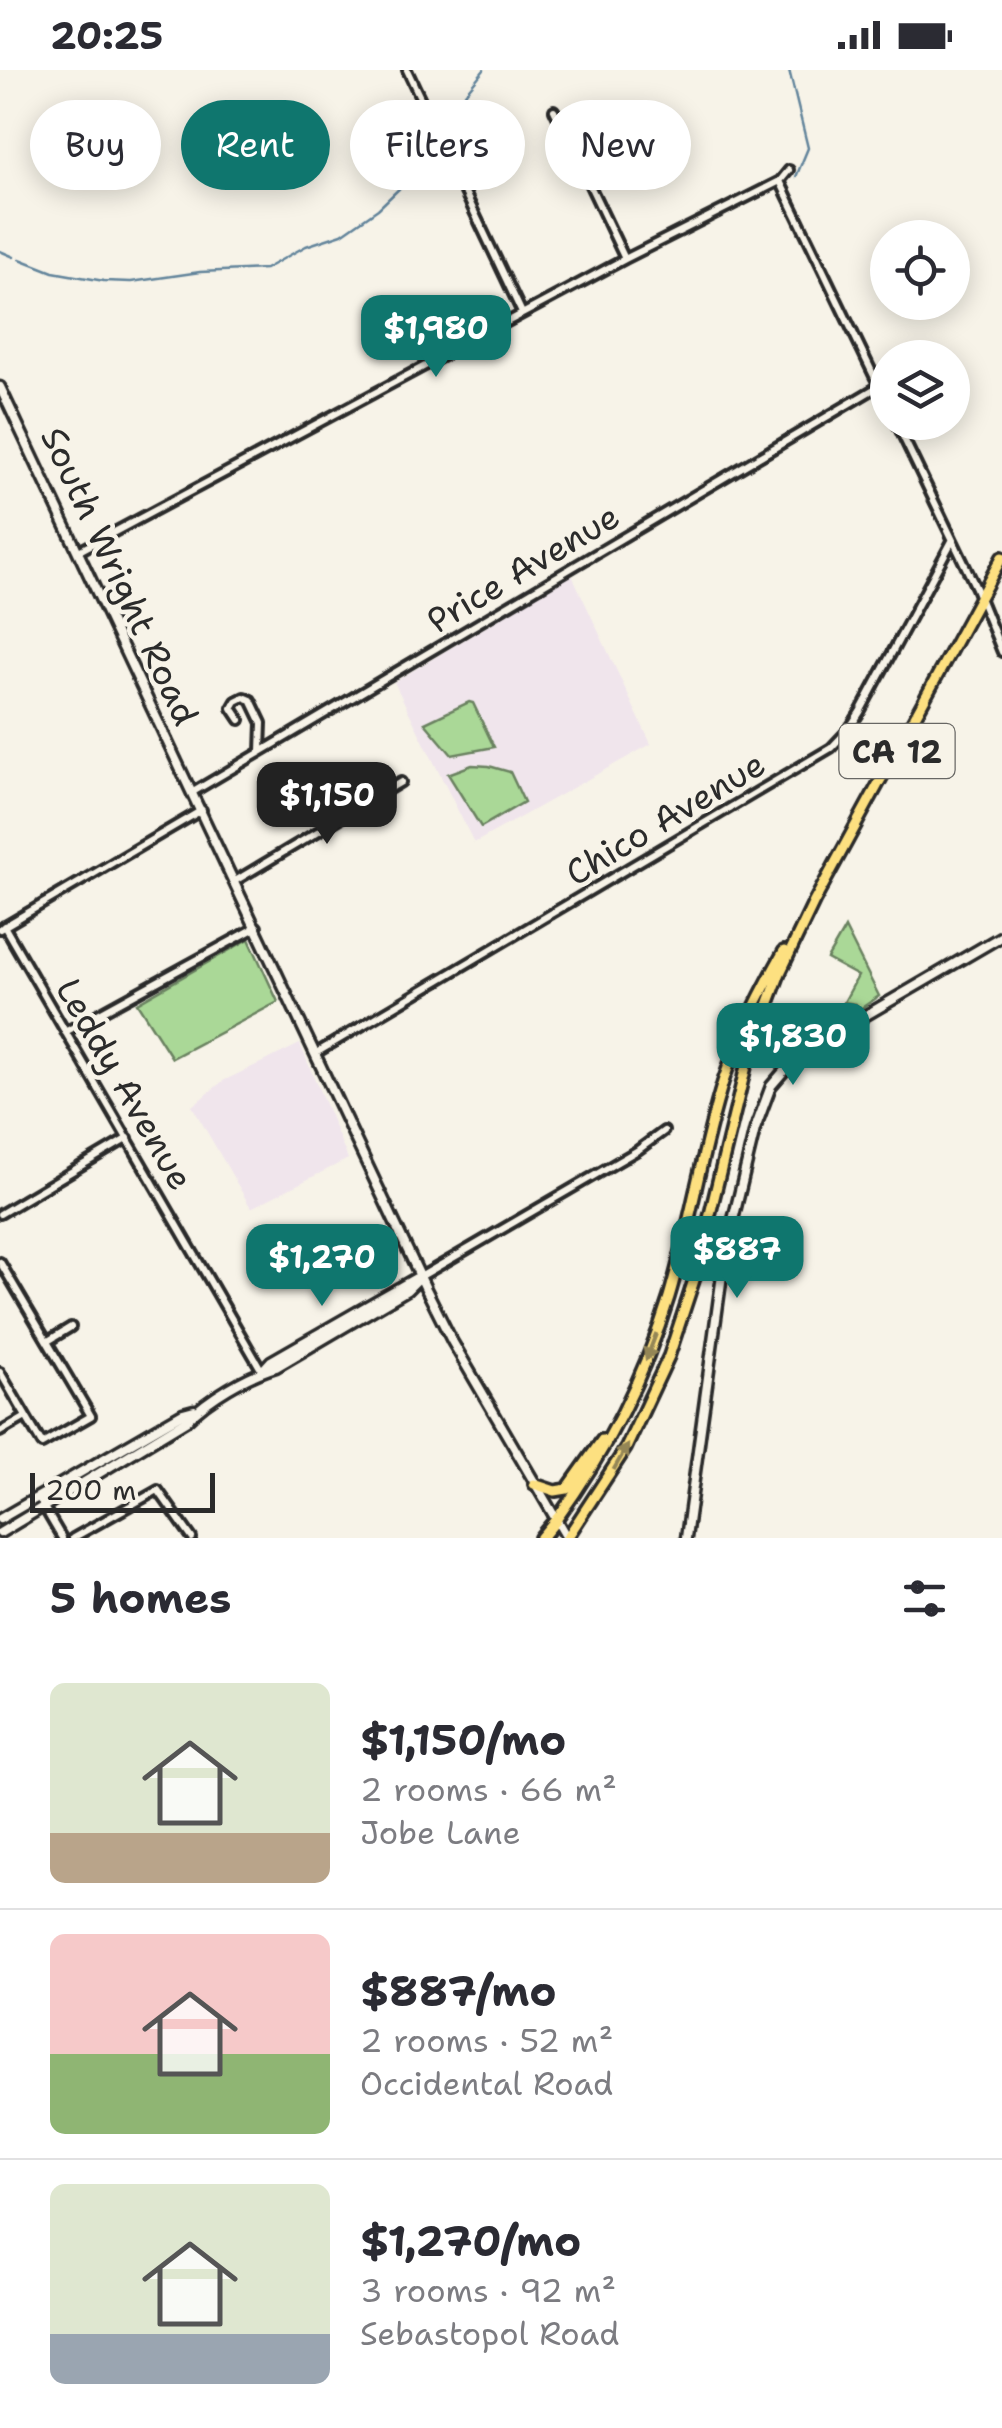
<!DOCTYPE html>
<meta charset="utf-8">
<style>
:root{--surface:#fff;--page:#f2f2f3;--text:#2b2b33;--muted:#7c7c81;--line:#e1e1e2;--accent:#0f766e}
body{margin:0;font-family:"Shantell Sans",sans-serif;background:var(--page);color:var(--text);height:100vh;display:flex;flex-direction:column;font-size:38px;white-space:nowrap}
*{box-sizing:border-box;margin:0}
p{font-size:32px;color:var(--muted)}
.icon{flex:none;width:55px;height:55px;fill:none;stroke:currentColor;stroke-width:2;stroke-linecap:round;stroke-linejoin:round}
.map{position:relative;height:1468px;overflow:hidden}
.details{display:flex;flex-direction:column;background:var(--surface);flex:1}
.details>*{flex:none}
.top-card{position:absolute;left:30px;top:30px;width:942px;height:90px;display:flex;gap:20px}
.buttons{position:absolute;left:870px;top:150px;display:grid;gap:20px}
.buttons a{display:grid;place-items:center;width:100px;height:100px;border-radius:50%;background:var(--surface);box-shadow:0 5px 25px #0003;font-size:50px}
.scale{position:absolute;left:30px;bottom:25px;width:185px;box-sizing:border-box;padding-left:10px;border:5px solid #2b2b2b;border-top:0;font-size:28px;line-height:35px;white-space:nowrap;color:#2b2b2b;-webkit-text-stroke:8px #f7f3e8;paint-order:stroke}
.price{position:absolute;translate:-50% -85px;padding:0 22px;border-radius:20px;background:var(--accent);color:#fff;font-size:32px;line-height:65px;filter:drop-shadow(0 2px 5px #0008)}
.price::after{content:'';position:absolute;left:50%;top:60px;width:30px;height:22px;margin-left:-15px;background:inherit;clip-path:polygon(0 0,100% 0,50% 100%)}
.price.active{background:#222;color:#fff}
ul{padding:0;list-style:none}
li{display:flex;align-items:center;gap:30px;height:250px;padding:0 50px}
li+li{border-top:2px solid var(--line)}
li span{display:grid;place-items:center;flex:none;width:280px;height:200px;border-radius:15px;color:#555}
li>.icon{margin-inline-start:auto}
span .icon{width:120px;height:120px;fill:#fffc;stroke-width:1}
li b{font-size:42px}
h2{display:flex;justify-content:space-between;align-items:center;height:120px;padding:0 50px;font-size:42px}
.chip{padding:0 35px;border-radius:45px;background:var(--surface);box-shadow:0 5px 25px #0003;font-size:35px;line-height:90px}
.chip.active{background:var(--accent);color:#fff}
.status{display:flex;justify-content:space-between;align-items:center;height:70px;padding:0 50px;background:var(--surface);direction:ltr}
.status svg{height:28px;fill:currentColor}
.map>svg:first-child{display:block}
.built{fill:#f0e5ec}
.green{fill:#aad897;stroke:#6a8261;stroke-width:2.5}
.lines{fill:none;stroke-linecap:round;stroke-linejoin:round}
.stream{stroke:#62849b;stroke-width:2.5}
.minor-casing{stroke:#2b2b2b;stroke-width:14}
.tertiary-casing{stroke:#2b2b2b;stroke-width:15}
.secondary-casing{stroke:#2b2b2b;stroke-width:15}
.primary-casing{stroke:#2b2b2b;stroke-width:16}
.motorway-casing{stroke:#2b2b2b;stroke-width:18}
.minor{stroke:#f7f3e8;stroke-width:6}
.tertiary{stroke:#f7f3e8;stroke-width:8}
.secondary{stroke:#f7f3e8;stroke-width:8}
.primary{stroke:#fde080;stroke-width:9}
.motorway{stroke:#fde080;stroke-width:10}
.oneway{fill:#948656}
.labels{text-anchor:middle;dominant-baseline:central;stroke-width:9;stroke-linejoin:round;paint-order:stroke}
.shield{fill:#f7f3e8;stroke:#686764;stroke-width:2.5}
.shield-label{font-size:32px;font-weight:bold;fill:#2b2b2b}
.street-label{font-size:35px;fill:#2b2b2b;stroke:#f7f3e8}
</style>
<div class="status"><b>20:25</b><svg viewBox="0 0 49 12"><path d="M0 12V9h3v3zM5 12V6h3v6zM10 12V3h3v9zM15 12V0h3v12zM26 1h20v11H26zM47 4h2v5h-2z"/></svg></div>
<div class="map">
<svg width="1002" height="1468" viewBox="0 0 1002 1468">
<rect width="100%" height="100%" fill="#f7f3e8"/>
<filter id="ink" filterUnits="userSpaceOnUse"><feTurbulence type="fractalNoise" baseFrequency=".01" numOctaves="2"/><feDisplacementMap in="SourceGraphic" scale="20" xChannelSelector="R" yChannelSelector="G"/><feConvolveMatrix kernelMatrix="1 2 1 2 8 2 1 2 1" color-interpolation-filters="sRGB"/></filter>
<g filter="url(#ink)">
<!-- built -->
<path class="built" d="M 572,505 L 651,674 L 474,773 L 394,612 Z
M 300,974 L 348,1089 L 251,1138 L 192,1036 L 223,1011 Z"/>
<!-- green -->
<path class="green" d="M 469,632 L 473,633 L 494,677 L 452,685 L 425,653 Z
M 472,695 L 489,696 L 510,702 L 524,732 L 481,757 L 448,704 Z
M 845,858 L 879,926 L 860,939 L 856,934 L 844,932 L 858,906 L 827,889 Z
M 249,869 L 278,932 L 172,988 L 137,933 Z"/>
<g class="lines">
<!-- stream -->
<path class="stream" d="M 789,0 L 808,78 L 796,107
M 438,56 L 484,0
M 0,181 L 14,187
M 20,189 L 53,202 L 104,211 L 131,212 L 200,202 L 265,199 L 306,176 L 342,164 L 378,139 L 405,113 L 431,59"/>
<defs>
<path id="minor" d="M 407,0 L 522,243
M 554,40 L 625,189
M 789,100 L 780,111 L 888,335
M 896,352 L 976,518 L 1002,582
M 79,481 L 625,189 L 780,111
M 240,650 L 232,638 L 236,631 L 244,627 L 251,630 L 262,653 L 261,681
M 193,722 L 879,316
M 235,811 L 401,712
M 4,856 L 262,1301
M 0,859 L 202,740
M 65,962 L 257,857
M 316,983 L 831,678 L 849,659 L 860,642 L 952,471
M 0,1144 L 128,1068
M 0,1192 L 91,1346 L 42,1374 L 0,1302
M 420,1207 L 638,1080 L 664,1061
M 48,1271 L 71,1257
M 0,1362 L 26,1347
M 38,1427 L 62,1468
M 73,1468 L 158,1420 L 192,1468"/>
<path id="tertiary" d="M 686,1468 L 725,1183 L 755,1059 L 771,1016 L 790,994 L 808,979 L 1002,866"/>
<path id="secondary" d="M 0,317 L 426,1219 L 452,1271 L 567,1468
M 262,1301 L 271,1291 L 416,1208
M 0,1449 L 183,1343 L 194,1340
M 0,1463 L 187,1350 C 209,1328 246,1306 276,1297 L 407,1220 L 420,1207"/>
<path id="primary" d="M 534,1414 L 555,1421 L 567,1419 L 602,1370
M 556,1450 C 606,1382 644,1308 669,1227 C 690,1156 701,1083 723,1012 C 738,966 760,923 784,881
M 567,1468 L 626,1378 L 669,1286 L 694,1210 L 748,988 L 780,903 L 814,832 L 1002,487"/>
<path id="motorway" d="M 541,1468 L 556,1450"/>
</defs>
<!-- minor casing -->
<use href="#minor" class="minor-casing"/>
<!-- tertiary casing -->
<use href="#tertiary" class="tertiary-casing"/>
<!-- secondary casing -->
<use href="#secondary" class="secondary-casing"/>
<!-- primary casing -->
<use href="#primary" class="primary-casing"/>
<!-- motorway casing -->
<use href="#motorway" class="motorway-casing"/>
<!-- minor -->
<use href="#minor" class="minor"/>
<!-- tertiary -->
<use href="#tertiary" class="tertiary"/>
<!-- secondary -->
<use href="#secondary" class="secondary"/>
<!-- primary -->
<use href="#primary" class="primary"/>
<!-- motorway -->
<use href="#motorway" class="motorway"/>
</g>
<!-- one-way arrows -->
<defs><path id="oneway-solid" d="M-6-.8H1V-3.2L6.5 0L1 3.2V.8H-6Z" transform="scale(2.5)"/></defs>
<g class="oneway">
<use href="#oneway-solid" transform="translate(651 1277) rotate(111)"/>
<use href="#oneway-solid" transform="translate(621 1387) rotate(-60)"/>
</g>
</g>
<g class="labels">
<!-- shield labels -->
<rect class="shield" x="839.5" y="654" width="115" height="54" rx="8"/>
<g class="shield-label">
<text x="897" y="681">CA 12</text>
</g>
<!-- street labels -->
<g class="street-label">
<text transform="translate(523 498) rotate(-31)">Price Avenue</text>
<text transform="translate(120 506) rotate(65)">South Wright Road</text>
<text transform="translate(665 748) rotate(-31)">Chico Avenue</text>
<text transform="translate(125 1014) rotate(60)">Leddy Avenue</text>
</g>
</g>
</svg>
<div class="buttons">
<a><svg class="icon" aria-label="locate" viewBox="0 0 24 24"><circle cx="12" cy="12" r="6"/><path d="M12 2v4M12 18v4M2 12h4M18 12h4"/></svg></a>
<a><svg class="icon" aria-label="layers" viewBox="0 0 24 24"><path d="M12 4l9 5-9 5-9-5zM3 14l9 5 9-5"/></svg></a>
</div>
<div class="scale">200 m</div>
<b class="price" style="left:436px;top:310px">$1,980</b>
<b class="price active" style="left:327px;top:777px">$1,150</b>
<b class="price" style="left:793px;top:1018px">$1,830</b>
<b class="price" style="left:737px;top:1231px">$887</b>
<b class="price" style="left:322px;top:1239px">$1,270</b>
<div class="top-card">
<a class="chip">Buy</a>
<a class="chip active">Rent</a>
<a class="chip">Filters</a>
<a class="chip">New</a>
</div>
</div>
<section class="details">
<h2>5 homes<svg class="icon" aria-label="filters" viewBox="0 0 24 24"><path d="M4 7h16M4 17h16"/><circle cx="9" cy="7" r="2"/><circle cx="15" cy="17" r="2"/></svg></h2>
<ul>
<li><span style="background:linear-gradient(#dfe7d0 75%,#b9a48a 0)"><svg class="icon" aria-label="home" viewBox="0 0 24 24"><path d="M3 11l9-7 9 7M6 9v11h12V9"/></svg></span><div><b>$1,150/mo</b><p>2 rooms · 66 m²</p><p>Jobe Lane</p></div></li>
<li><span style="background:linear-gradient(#f6c9c9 60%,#8fb573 0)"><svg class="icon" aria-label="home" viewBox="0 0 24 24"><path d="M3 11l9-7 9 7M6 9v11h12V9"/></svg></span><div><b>$887/mo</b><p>2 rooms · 52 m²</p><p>Occidental Road</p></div></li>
<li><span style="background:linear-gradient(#dfe7d0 75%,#9aa5b1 0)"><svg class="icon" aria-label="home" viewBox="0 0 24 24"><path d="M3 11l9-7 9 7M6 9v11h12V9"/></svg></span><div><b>$1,270/mo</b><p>3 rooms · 92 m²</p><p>Sebastopol Road</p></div></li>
</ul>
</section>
